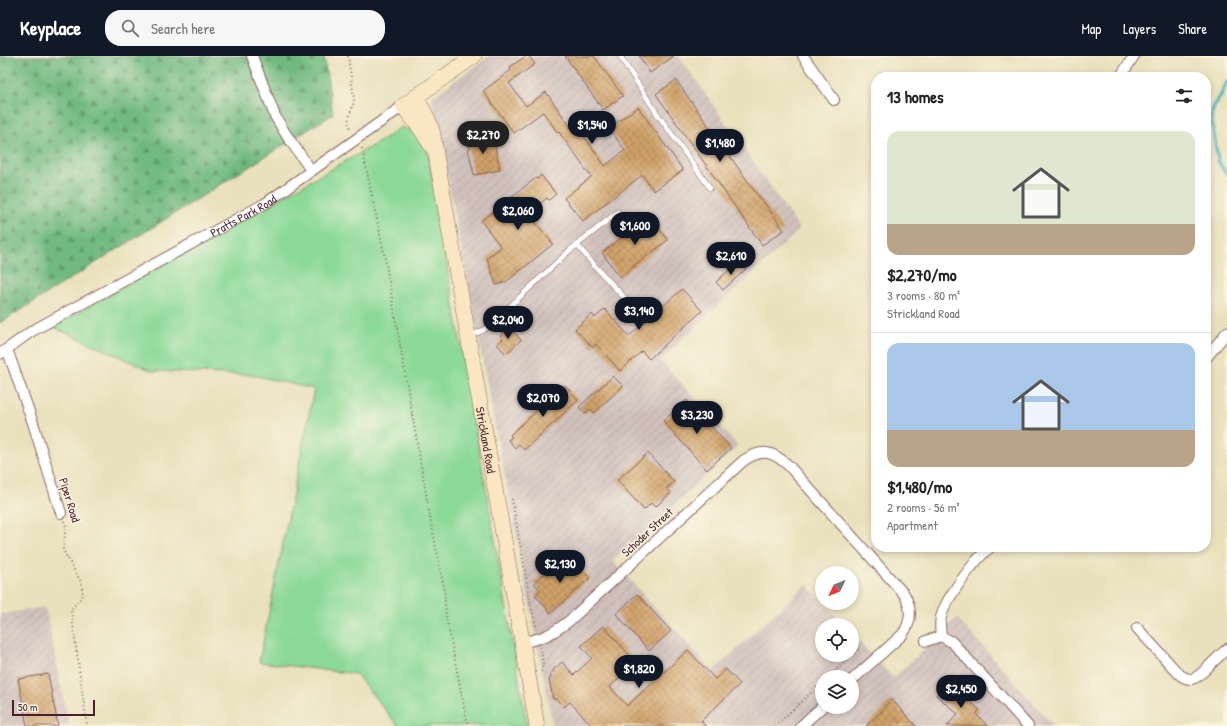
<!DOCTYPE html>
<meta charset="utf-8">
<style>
:root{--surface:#fff;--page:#f6f6f6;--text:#222;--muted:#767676;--line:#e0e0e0;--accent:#111827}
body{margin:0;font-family:"Patrick Hand",sans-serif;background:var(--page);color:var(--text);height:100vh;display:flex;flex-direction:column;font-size:15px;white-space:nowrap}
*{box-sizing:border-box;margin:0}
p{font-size:13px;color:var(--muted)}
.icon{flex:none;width:22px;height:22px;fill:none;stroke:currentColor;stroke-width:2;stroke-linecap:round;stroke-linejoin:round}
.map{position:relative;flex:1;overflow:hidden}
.side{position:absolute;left:871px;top:16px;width:340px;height:480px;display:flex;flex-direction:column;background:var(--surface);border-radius:16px;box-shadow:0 2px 6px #0003}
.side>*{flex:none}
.needle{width:26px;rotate:227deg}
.controls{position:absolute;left:815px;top:510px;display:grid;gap:8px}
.controls a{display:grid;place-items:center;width:44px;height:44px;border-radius:50%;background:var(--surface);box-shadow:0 2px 6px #0003;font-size:20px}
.scale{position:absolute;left:12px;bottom:10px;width:83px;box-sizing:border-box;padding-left:4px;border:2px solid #4a1f2b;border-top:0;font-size:11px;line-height:14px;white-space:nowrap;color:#4a1f2b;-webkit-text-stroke:3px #fcf5e5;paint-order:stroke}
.price{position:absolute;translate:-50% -34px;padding:0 9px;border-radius:14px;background:var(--accent);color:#fff;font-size:13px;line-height:26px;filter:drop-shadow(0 1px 2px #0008)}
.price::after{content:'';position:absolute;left:50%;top:24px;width:12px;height:9px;margin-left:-6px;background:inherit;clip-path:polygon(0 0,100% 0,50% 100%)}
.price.active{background:#222;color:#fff}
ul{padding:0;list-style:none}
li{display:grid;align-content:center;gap:8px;height:212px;padding:0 16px}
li+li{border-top:1px solid var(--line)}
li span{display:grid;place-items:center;height:124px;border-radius:12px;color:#555}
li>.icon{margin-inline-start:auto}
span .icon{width:72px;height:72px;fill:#fffc;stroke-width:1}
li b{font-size:17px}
h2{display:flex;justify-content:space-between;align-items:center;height:48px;padding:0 16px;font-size:17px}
header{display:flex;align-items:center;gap:24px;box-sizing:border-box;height:56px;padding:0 20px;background:var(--accent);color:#fff}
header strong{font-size:19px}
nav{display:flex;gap:22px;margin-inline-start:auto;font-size:14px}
.search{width:280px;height:36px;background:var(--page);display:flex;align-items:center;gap:10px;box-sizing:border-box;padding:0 14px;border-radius:16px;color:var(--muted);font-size:15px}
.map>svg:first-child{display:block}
.industrial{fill:url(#industrial-furrows);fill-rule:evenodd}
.grass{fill:#8bd997;stroke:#6a7c61}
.forest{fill:url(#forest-firs);stroke:#5d6c56}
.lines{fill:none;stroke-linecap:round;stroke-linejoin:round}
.stream{stroke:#40b0bb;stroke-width:3.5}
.building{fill:url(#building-cross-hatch)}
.lane-casing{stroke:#82635e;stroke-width:6}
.street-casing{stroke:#82635e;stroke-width:12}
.secondary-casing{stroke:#82635e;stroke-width:16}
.path{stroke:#82635e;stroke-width:2;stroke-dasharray:1 3;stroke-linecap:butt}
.lane{stroke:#fff;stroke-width:5}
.street{stroke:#fff;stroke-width:10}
.secondary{stroke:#fbe6c4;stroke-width:15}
.labels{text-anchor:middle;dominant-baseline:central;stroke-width:3;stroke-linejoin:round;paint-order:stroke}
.street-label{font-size:12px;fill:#4a1f2b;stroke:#fcf5e5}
</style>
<header>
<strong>Keyplace</strong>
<div class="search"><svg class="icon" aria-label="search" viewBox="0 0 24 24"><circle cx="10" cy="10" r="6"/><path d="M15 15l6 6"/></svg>Search here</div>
<nav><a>Map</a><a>Layers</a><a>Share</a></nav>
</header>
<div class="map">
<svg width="1227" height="670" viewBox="0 0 1227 670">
<defs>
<pattern id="industrial-furrows" width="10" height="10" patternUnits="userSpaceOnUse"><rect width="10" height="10" fill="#cfc0bb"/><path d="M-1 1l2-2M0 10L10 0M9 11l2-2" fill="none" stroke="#b3a5a1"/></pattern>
<pattern id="forest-firs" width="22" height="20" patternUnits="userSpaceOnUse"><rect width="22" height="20" fill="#70b980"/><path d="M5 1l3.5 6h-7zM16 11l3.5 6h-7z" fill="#5e9669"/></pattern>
<pattern id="building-cross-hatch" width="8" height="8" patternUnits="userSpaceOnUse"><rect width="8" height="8" fill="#d0a167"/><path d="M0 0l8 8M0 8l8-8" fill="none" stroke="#ab8355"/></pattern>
</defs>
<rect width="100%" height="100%" fill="#fcf5e5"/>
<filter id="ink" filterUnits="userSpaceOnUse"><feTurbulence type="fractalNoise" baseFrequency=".025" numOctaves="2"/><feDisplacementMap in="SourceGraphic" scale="8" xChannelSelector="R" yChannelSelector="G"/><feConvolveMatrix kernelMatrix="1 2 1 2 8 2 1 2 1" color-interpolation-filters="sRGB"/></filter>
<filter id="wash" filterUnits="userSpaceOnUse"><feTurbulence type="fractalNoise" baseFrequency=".012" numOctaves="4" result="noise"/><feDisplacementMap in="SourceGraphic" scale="16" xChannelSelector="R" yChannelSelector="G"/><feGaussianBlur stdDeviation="0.9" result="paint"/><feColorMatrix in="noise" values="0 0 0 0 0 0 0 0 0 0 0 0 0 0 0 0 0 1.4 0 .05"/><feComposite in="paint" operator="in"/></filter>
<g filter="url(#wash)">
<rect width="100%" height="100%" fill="#e9e1bc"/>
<!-- industrial -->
<path class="industrial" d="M 490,0 L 679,0 L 800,173 L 660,304 L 738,390 L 613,505 L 713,616 L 806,528 L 822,545 L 822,547 L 824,547 L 844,569 L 822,569 L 822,599 L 852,599 L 852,578 L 893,622 L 957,562 L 1054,670 L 553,670 L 432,41 ZM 822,621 L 852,621 L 852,651 L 822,651 Z
M 45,551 L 69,670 L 0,670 L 0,558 Z"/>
<!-- grass -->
<path class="grass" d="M 401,71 L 414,75 L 427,93 L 527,670 L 398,670 L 356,618 L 259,606 L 314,333 L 252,319 L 152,315 L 53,271 L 381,85 Z"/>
<!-- forest -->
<path class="forest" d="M 0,0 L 324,0 L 333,58 L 0,267 Z"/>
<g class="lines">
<!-- stream -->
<path class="stream" d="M 1227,26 L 1221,39 L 1214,50 L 1211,60 L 1218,105 L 1227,119"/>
</g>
<g id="blocks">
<!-- building -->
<path class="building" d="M 526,0 L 529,0 L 535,8 L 509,27 L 526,50 L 546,36 L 572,73 L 577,70 L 605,110 L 625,94 L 609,72 L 638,51 L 683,114 L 654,135 L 642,119 L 583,165 L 564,142 L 591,121 L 559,76 L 558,77 L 543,56 L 514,77 L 483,35 L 511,14 L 510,11 Z
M 565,0 L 594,0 L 623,40 L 603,54 Z
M 639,0 L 674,0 L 650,17 Z
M 676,24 L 761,144 L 762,144 L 784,174 L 762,189 L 656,38 Z
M 493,80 L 500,114 L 474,119 L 468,93 L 470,92 L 468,84 Z
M 541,119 L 556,138 L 549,144 L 547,142 L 528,157 L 553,188 L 506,226 L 496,229 L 487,202 L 501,191 L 481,165 L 536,122 L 537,123 Z
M 649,160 L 668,184 L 620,221 L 602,197 Z
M 739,205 L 746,213 L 723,234 L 716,226 Z
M 682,233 L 702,255 L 649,303 L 642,295 L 620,315 L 596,288 L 593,292 L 575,273 L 592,258 L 595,262 L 605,253 L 629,280 Z
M 508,270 L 521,284 L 506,298 L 497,288 L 503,283 L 500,280 L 503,277 L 502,276 Z
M 613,320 L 623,330 L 594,357 L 590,353 L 585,358 L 579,351 Z
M 565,329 L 578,344 L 524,394 L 519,388 L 515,392 L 508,384 L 512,381 L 510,379 Z
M 687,344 L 731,392 L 707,414 L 663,365 Z
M 648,397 L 674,426 L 667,432 L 671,437 L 655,451 L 651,447 L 644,454 L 617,424 Z
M 569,499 L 590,522 L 551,557 L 535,539 L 540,534 L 534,527 L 545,517 L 547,519 Z
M 637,538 L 671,575 L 649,595 L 616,558 Z
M 603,570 L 636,606 L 610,631 L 627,650 L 688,594 L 715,623 L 726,613 L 740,628 L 701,665 L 706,670 L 592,670 L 570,646 L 564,651 L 556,643 L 553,643 L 549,623 L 551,622 L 550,618 L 554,615 L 553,614 L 562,606 L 574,619 L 592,602 L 581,590 Z
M 48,618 L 58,670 L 27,670 L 18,623 Z
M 946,628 L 968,646 L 969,645 L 980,654 L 976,658 L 988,670 L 947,670 L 958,658 L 936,639 Z
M 891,644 L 893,645 L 916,670 L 866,670 L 884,653 L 883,652 Z"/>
</g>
</g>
<g filter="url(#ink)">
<use href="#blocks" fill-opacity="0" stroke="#82635e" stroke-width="1"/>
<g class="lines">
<defs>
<path id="lane" d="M 620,0 L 656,56 L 710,132
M 577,189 L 595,210 L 632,250
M 469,280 L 482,275 L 489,270 L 569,195 L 618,156"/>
<g id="street">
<path d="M 252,0 L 275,60 L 287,80 L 311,114"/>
<path d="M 803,0 L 834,44"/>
<path d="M 1120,21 L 1134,0"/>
<path d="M 7,293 L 33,367 L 61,457"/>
<path id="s1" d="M 0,298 L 32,275 L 266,147 L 403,50"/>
<path d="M 1206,302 L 1227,276"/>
<path d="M 1137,572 L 1178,617 C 1191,629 1198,621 1209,610 C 1215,604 1221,598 1227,593"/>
<path d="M 941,580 C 940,573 939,565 942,558 C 946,543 977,500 991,491"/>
<path d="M 926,585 L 941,580 L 952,586 L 1028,670"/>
<path d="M 522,586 C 543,583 552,578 569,565 L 743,405 C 762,392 772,395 788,409 L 904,538 C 912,552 912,566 902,579 L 852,624"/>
<path d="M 801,670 L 822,651"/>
</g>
<g id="secondary">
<path id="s2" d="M 415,41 C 429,61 434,74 436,99 L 537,670"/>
<path d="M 432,91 L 422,75 L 403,50 L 474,0"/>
</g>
</defs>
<!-- lane casing -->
<use href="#lane" class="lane-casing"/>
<!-- street casing -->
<use href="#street" class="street-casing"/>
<!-- secondary casing -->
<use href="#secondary" class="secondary-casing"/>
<!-- path -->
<path class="path" d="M 348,0 L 354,42 C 354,55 344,61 351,74
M 362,92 L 385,202 L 430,461 L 444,532 L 446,560 L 468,670
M 512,443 L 531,550 L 537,573
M 64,465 L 66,470 L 63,494 L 81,526 L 83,539 L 71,554 L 87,670
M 540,591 L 543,606 L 541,617
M 828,621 L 859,593
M 775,670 L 822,627"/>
<!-- lane -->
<use href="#lane" class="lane"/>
<!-- street -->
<use href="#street" class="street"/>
<!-- secondary -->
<use href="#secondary" class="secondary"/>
</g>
</g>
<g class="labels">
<!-- street labels -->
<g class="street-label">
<text stroke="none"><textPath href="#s1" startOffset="280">Pratts Park Road</textPath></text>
<text stroke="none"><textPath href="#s2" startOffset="352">Strickland Road</textPath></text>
<text transform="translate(70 444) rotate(73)">Piper Road</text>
<text transform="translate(647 476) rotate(-43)">Schoder Street</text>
</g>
</g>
</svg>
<div class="controls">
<a><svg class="needle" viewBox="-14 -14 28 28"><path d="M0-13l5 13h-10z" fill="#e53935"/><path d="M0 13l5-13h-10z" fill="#767676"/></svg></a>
<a><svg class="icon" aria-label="locate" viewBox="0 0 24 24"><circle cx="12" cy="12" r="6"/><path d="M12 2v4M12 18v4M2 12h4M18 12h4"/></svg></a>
<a><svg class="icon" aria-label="layers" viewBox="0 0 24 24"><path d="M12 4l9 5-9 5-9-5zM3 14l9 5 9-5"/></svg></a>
</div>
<div class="scale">50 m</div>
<b class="price" style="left:592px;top:89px">$1,540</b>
<b class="price active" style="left:483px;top:99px">$2,270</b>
<b class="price" style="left:720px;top:107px">$1,480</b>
<b class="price" style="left:518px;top:175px">$2,060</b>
<b class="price" style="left:635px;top:190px">$1,600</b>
<b class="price" style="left:731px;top:220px">$2,610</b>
<b class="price" style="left:639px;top:275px">$3,140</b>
<b class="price" style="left:508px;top:284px">$2,040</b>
<b class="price" style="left:543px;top:362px">$2,070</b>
<b class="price" style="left:697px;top:379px">$3,230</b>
<b class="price" style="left:560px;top:528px">$2,130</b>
<b class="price" style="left:639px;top:633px">$1,820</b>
<b class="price" style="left:961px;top:653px">$2,450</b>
<section class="side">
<h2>13 homes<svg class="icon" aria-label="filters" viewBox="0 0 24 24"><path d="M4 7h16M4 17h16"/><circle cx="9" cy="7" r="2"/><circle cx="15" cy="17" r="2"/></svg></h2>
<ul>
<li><span style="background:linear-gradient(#dfe7d0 75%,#b9a48a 0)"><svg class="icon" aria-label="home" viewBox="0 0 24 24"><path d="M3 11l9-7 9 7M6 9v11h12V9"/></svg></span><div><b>$2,270/mo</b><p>3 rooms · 80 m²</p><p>Strickland Road</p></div></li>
<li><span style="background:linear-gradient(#a9c7e8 70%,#b9a48a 0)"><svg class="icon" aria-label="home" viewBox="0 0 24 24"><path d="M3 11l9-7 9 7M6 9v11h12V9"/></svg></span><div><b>$1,480/mo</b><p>2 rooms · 56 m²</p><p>Apartment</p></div></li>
</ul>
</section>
</div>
